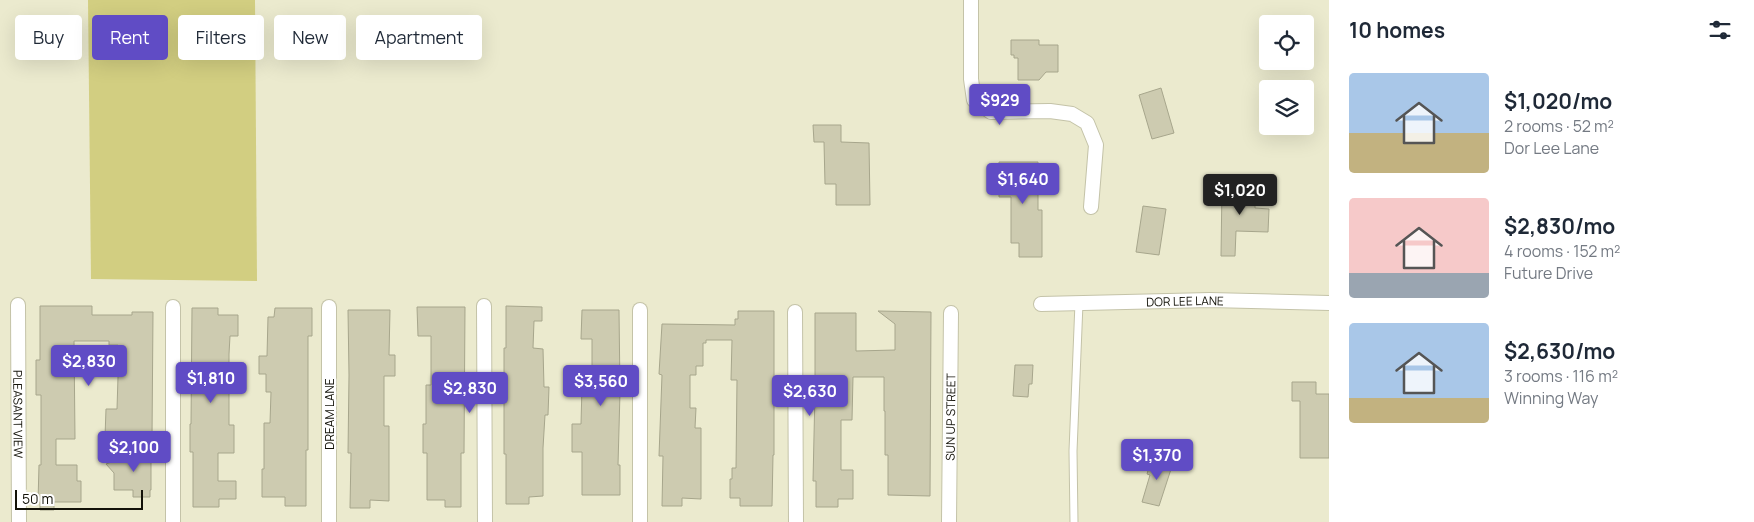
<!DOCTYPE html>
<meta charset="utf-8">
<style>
:root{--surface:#fff;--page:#f6f6f7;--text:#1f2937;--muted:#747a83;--accent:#604cc5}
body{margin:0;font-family:Manrope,sans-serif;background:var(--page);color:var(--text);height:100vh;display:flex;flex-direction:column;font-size:19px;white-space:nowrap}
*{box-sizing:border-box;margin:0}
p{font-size:16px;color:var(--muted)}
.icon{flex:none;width:28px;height:28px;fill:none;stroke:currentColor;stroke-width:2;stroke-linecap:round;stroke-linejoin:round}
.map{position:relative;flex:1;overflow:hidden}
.details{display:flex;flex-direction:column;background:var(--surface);width:425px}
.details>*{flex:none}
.banner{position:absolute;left:15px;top:15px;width:475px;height:45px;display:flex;gap:10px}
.fabs{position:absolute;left:1259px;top:15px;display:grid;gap:10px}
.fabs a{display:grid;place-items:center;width:55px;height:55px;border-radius:5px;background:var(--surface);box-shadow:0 5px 20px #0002;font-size:25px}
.scale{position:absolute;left:15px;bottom:12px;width:128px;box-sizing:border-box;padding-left:5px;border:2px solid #131209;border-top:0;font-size:14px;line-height:18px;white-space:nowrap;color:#131209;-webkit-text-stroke:4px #fff;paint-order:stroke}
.price{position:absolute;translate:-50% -42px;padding:0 11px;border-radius:5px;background:var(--accent);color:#fff;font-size:16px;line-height:32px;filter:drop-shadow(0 1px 2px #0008)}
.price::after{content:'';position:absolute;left:50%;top:30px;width:15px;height:11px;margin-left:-8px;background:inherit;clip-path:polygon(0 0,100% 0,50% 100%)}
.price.current{background:#222;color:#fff}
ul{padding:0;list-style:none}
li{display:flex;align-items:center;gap:15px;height:125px;padding:0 20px}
li span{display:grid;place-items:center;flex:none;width:140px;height:100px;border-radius:5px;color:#555}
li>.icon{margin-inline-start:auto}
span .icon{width:60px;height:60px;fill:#fffc;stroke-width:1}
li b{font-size:21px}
h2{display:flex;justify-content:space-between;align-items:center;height:60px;padding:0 20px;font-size:21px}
.tag{padding:0 18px;border-radius:5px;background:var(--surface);box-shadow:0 5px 20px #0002;font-size:18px;line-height:45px}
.tag.current{background:var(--accent);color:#fff}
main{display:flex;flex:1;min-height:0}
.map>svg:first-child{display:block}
.green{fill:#d2ce81}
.building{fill:#cdcbb0;stroke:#a7a68c}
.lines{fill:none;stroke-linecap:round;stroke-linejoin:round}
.service-casing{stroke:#c4c3a8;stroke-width:9}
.minor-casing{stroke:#c4c3a8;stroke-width:16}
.service{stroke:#fff;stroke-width:7}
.minor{stroke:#fff;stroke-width:14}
.labels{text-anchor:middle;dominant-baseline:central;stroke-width:4.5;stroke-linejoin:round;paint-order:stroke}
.street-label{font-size:12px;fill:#131209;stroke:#fff}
</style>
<main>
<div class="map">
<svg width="1329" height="522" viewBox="0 0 1329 522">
<rect width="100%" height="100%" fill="#ebeace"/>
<!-- green -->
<path class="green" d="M 88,0 L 255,0 L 257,281 L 91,279 Z"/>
<!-- building -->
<path class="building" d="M 1011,40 L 1039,40 L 1039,45 L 1058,45 L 1058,72 L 1046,72 L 1039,80 L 1018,80 L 1018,58 L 1014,58 L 1014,55 L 1011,55 Z
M 1161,88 L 1174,133 L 1152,139 L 1139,95 Z
M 813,125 L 841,125 L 841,142 L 869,143 L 870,205 L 836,205 L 836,184 L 825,184 L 824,142 L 814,142 Z
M 999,162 L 1038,162 L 1038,210 L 1042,210 L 1042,257 L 1019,257 L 1019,243 L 1011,243 L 1011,197 L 999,197 Z
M 1222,186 L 1255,187 L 1255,208 L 1269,209 L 1268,232 L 1236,231 L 1235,256 L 1221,256 Z
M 1143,206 L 1166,209 L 1159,255 L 1136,252 Z
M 40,306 L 92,306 L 92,315 L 132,315 L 132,312 L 153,312 L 152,438 L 105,437 L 106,409 L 117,409 L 118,377 L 116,373 L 118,369 L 118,345 L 109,345 L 109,341 L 74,341 L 75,439 L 56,439 L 56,465 L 77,465 L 77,481 L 81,481 L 81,502 L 54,502 L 54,510 L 40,510 L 40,502 L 38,502 L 39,465 L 41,465 L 41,395 L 36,395 L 36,360 L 40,360 Z
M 506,306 L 542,307 L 542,321 L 534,321 L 533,348 L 543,349 L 544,387 L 549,387 L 548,415 L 545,415 L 543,448 L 543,496 L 529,497 L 529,504 L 506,504 L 506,454 L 504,454 L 504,348 L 506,348 Z
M 417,307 L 465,307 L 464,453 L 461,453 L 461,507 L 445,507 L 445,500 L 427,500 L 427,453 L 423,453 L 423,424 L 426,424 L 426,385 L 431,385 L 431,336 L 418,336 Z
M 192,308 L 218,308 L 218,315 L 238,315 L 238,336 L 230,336 L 229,354 L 229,425 L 234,425 L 234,453 L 218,453 L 218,481 L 236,481 L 236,499 L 219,499 L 219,507 L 193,507 L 193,452 L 190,452 L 190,424 L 191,424 Z
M 275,308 L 312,308 L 312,336 L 308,336 L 308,450 L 306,450 L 306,506 L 285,506 L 285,497 L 262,497 L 262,469 L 264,469 L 264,423 L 270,423 L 271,392 L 266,392 L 266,374 L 259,374 L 259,356 L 267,356 L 268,317 L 274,317 Z
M 348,310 L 390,310 L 389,355 L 395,355 L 395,376 L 384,376 L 384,426 L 389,426 L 389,501 L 370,500 L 370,508 L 350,508 L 351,453 L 348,453 L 349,375 Z
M 582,310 L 619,310 L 620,392 L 618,465 L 620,465 L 620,495 L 582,495 L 582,452 L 572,452 L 572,424 L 581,424 L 582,386 L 592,386 L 592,339 L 581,339 Z
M 738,311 L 774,311 L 774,455 L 773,455 L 772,506 L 740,506 L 740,498 L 730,498 L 730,479 L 732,479 L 732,468 L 736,468 L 737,380 L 731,380 L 732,340 L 706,340 L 706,343 L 703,343 L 703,366 L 696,366 L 696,375 L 690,375 L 690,408 L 696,408 L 695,428 L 701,428 L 701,499 L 682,498 L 682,506 L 662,506 L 663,456 L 659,456 L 662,375 L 659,374 L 662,324 L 735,325 L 735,319 L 738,319 Z
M 878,311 L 931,312 L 930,496 L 888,495 L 888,455 L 885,455 L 885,411 L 884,411 L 884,377 L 853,377 L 852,420 L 841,420 L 841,470 L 853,470 L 853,499 L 838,499 L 838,507 L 816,507 L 816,481 L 813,481 L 815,391 L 815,313 L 856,313 L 856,351 L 895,350 L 895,324 Z
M 1015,365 L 1033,365 L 1032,384 L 1029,384 L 1028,397 L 1013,396 Z
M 1292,382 L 1316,382 L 1316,394 L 1329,394 L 1329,458 L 1300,458 L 1300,401 L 1292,401 Z
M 151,447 L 151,490 L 150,490 L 150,497 L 133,497 L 133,490 L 114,490 L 114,473 L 106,464 Z
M 1152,457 L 1173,463 L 1159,506 L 1142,502 L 1150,475 L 1147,474 Z"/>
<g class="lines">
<defs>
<path id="service" d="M 1074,522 L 1073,451 L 1079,303"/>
<g id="minor">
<path d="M 971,0 L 971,79 L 974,100 L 991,112 L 1050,111 L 1072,114 L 1087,123 L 1096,145 L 1091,207"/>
<path id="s1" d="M 1041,304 L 1210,300 L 1329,303"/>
<path id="s2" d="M 18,305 L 19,522"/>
<path d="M 484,306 L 485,522"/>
<path d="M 329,307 L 329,522"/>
<path d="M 640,310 L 640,522"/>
<path d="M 795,312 L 796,522"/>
<path d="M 173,522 L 173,307"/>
<path id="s3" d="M 949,522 L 951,313"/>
</g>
</defs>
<!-- service casing -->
<use href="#service" class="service-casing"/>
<!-- minor casing -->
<use href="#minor" class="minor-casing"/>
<!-- service -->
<use href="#service" class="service"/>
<!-- minor -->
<use href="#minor" class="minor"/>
</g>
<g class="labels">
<!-- street labels -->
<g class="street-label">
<text stroke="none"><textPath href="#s1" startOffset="144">DOR LEE LANE</textPath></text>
<text stroke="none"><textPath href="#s2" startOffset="109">PLEASANT VIEW</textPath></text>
<text transform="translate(329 414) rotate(-90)">DREAM LANE</text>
<text stroke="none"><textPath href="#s3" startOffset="105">SUN UP STREET</textPath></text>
</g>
</g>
</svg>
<div class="fabs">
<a><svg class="icon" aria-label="locate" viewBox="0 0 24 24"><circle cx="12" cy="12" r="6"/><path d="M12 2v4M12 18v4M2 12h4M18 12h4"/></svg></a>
<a><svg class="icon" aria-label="layers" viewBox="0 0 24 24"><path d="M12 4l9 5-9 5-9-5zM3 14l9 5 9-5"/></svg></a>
</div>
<div class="scale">50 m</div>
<b class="price" style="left:1000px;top:126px">$929</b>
<b class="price" style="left:1023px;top:205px">$1,640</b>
<b class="price current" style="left:1240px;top:216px">$1,020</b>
<b class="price" style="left:89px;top:387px">$2,830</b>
<b class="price" style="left:211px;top:404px">$1,810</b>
<b class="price" style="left:601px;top:407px">$3,560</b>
<b class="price" style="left:470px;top:414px">$2,830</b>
<b class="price" style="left:810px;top:417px">$2,630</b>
<b class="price" style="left:134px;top:473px">$2,100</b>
<b class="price" style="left:1157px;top:481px">$1,370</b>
<div class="banner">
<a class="tag">Buy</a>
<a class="tag current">Rent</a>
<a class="tag">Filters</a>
<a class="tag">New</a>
<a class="tag">Apartment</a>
</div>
</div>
<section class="details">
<h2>10 homes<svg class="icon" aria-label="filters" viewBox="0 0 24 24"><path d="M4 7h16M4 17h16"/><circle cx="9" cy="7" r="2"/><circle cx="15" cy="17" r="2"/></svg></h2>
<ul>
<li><span style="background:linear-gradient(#a9c7e8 60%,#c2b280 0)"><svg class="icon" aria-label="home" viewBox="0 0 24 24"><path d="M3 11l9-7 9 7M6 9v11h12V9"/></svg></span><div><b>$1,020/mo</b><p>2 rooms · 52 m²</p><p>Dor Lee Lane</p></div></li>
<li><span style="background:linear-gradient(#f6c9c9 75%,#9aa5b1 0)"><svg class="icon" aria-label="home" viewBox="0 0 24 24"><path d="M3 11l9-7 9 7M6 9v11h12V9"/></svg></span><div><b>$2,830/mo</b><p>4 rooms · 152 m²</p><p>Future Drive</p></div></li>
<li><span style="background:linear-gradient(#a9c7e8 75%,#c2b280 0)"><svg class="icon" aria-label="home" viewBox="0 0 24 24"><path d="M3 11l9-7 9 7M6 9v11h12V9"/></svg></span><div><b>$2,630/mo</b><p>3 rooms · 116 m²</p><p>Winning Way</p></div></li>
</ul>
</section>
</main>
